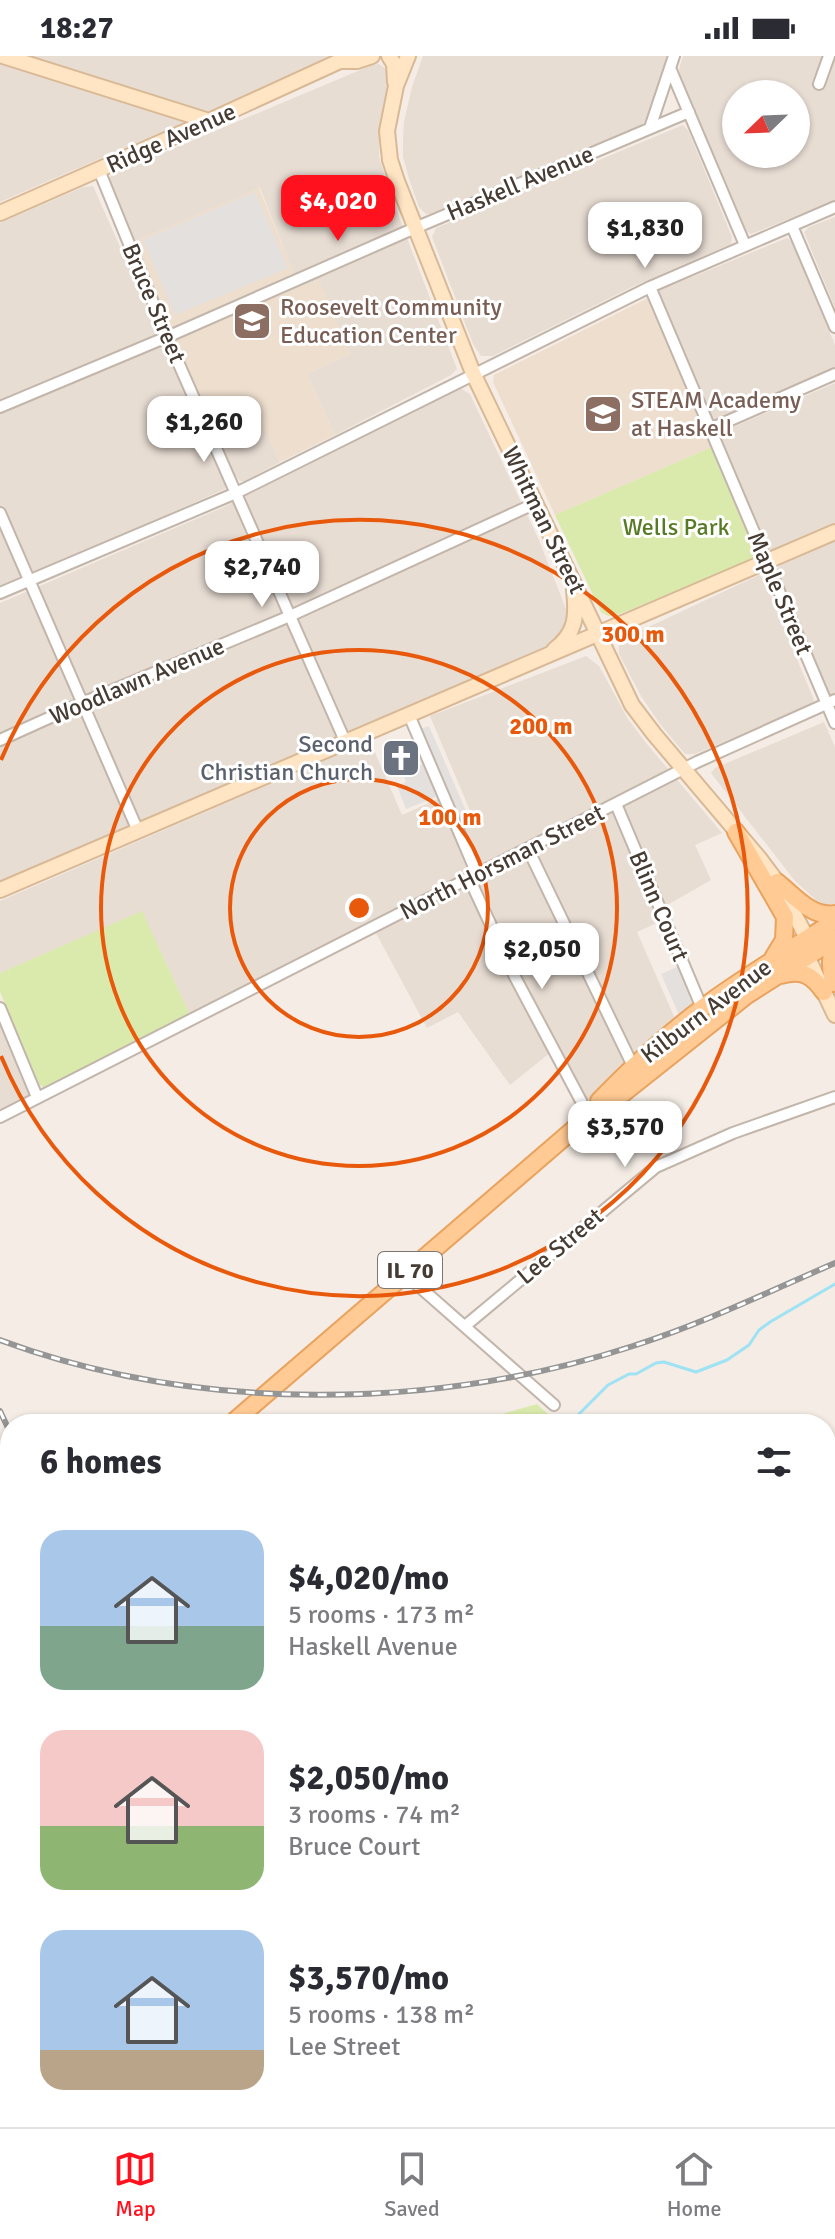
<!DOCTYPE html>
<meta charset="utf-8">
<style>
:root{--surface:#fff;--page:#f7f7f7;--text:#2b2b33;--muted:#7c7c81;--line:#e1e1e2;--accent:#ff111d}
body{margin:0;font-family:Signika,sans-serif;background:var(--page);color:var(--text);height:100vh;display:flex;flex-direction:column;font-size:30px;white-space:nowrap}
*{box-sizing:border-box;margin:0}
p{font-size:26px;color:var(--muted)}
.icon{flex:none;width:44px;height:44px;fill:none;stroke:currentColor;stroke-width:2;stroke-linecap:round;stroke-linejoin:round}
.map{position:relative;flex:1;overflow:hidden}
.details{position:absolute;left:0px;top:1358px;width:836px;height:714px;display:flex;flex-direction:column;background:var(--surface);border-radius:32px 32px 0 0;box-shadow:0 2px 6px #0004}
.details>*{flex:none}
.needle{width:52px;rotate:247deg}
.tools{position:absolute;left:722px;top:24px;display:grid;gap:16px}
.tools a{display:grid;place-items:center;width:88px;height:88px;border-radius:50%;background:var(--surface);box-shadow:0 2px 6px #0004;font-size:40px}
.price{position:absolute;translate:-50% -68px;padding:0 18px;border-radius:16px;background:#fff;color:#222;font-size:26px;line-height:52px;filter:drop-shadow(0 2px 4px #0008)}
.price::after{content:'';position:absolute;left:50%;top:48px;width:24px;height:18px;margin-left:-12px;background:inherit;clip-path:polygon(0 0,100% 0,50% 100%)}
.price.active{background:var(--accent);color:#fff}
ul{padding:0;list-style:none}
li{display:flex;align-items:center;gap:24px;height:200px;padding:0 40px}
li span{display:grid;place-items:center;flex:none;width:224px;height:160px;border-radius:24px;color:#555}
li>.icon{margin-inline-start:auto}
span .icon{width:96px;height:96px;fill:#fffc;stroke-width:1}
li b{font-size:34px}
h2{display:flex;justify-content:space-between;align-items:center;height:96px;padding:0 40px;font-size:34px}
.status{display:flex;justify-content:space-between;align-items:center;height:56px;padding:0 40px;background:var(--surface);direction:ltr}
.status svg{height:22px;fill:currentColor}
.menu{display:flex;justify-content:space-around;align-items:center;height:112px;border-top:2px solid var(--line);background:var(--surface);font-size:22px;color:var(--muted)}
.menu a{display:grid;justify-items:center;gap:4px}
.menu .active{color:var(--accent)}
.map>svg:first-child{display:block}
.residential{fill:#e8ddd3;fill-rule:evenodd}
.commercial{fill:#f7decf}
.education{fill:#eddece}
.green{fill:#daeaac}
.parking{fill:#e4e0de}
.lines{fill:none;stroke-linecap:round;stroke-linejoin:round}
.stream{stroke:#9ee2f4;stroke-width:3}
.street-casing{stroke:#c2b5aa;stroke-width:14}
.secondary-casing{stroke:#d9b995;stroke-width:18}
.primary-casing{stroke:#e9a35e;stroke-width:20}
.street{stroke:#fff;stroke-width:10}
.secondary{stroke:#ffe5c4;stroke-width:14}
.primary{stroke:#ffca93;stroke-width:16}
.rail-casing{stroke:#959595;stroke-width:6}
.rail{stroke:#fff;stroke-width:3;stroke-dasharray:9;stroke-linecap:butt}
.ring{fill:none;stroke:#e8590c;stroke-width:4}
.labels{text-anchor:middle;dominant-baseline:central;stroke-width:6;stroke-linejoin:round;paint-order:stroke}
.shield{fill:#fff;stroke:#7e7671;stroke-width:2}
.shield-label{font-size:22px;font-weight:bold;fill:#463c34}
.street-label{font-size:24px;fill:#463c34;stroke:#fff}
.education-label{font-size:24px;fill:#785e54;stroke:#fff;text-anchor:start}
.park-label{font-size:24px;fill:#577b25;stroke:#fff}
.worship-label{font-size:24px;fill:#5b616d;stroke:#fff;text-anchor:end}
.centre{fill:#e8590c;stroke:#fff;stroke-width:4}
.ring-label{font-size:24px;text-anchor:middle;font-weight:bold;fill:#e8590c;stroke:#fff;stroke-width:6;stroke-linejoin:round;paint-order:stroke}
</style>
<div class="status"><b>18:27</b><svg viewBox="0 0 49 12"><path d="M0 12V9h3v3zM5 12V6h3v6zM10 12V3h3v9zM15 12V0h3v12zM26 1h20v11H26zM47 4h2v5h-2z"/></svg></div>
<div class="map">
<svg width="835" height="2071" viewBox="0 0 835 2071">
<rect width="100%" height="100%" fill="#f4ece5"/>
<!-- residential -->
<path class="residential" d="M 0,0 L 337,0 L 0,146 Z
M 423,0 L 668,0 L 647,63 L 641,69 L 431,158 L 426,158 L 419,151 L 409,123 L 403,101 L 403,83 L 404,66 L 412,31 Z
M 683,0 L 835,0 L 835,145 L 751,178 L 745,175 L 680,18 L 679,13 ZM 736,38 L 796,38 L 796,98 L 736,98 Z
M 379,8 L 388,14 L 390,29 L 380,63 L 379,101 L 396,153 L 457,313 L 451,319 L 335,379 L 307,318 L 350,298 L 318,224 L 300,233 L 260,132 L 133,186 L 108,123 L 113,118 L 372,9 Z
M 683,69 L 688,74 L 732,181 L 731,188 L 634,230 L 493,300 L 481,300 L 473,288 L 432,181 L 436,172 Z
M 93,130 L 226,429 L 225,433 L 0,532 L 0,167 L 83,131 Z
M 835,161 L 835,252 L 804,176 L 809,171 Z
M 787,182 L 792,186 L 835,289 L 835,314 L 716,365 L 712,365 L 658,239 L 658,235 Z
M 835,327 L 835,469 L 773,495 L 769,495 L 766,493 L 720,380 L 724,375 Z
M 462,333 L 470,338 L 538,482 L 566,553 L 569,569 L 552,588 L 0,827 L 0,547 L 224,451 L 455,334 Z
M 265,373 L 280,406 L 244,425 L 240,425 L 235,419 L 223,392 Z
M 835,485 L 835,639 L 830,640 L 827,636 L 775,516 L 781,508 Z
M 759,519 L 764,524 L 814,644 L 812,649 L 806,651 L 695,698 L 685,698 L 660,668 L 641,640 L 619,598 L 619,589 L 625,582 Z
M 586,600 L 599,610 L 628,663 L 646,687 L 722,777 L 695,789 L 711,824 L 655,856 L 659,866 L 637,876 L 676,965 L 622,1011 L 589,1043 L 584,1045 L 556,992 L 510,1029 L 458,956 L 427,972 L 370,866 L 190,959 L 142,856 L 0,917 L 0,845 L 370,685 L 402,759 L 438,743 L 452,773 L 474,764 L 430,660 Z
M 824,666 L 835,691 L 835,851 L 817,845 L 795,825 L 711,717 L 715,712 Z
M 0,963 L 32,1039 L 0,1056 Z
M 835,1519 L 835,1582 L 826,1559 L 826,1523 Z
M 835,1588 L 835,2071 L 278,2071 L 299,2062 L 826,2062 L 826,1592 Z"/>
<!-- commercial -->
<path class="commercial" d="M 200,2062 L 280,2062 L 259,2071 L 204,2071 Z"/>
<!-- education -->
<path class="education" d="M 259,132 L 300,232 L 319,224 L 350,298 L 307,318 L 335,379 L 280,406 L 265,374 L 223,392 L 133,186 Z
M 648,242 L 712,391 L 555,459 L 493,326 L 494,319 Z"/>
<!-- green -->
<path class="green" d="M 712,391 L 755,497 L 751,505 L 617,559 C 610,561 607,560 601,556 L 555,459 Z
M 142,855 L 190,959 L 44,1032 L 39,1028 L 0,936 L 0,917 Z
M 537,1348 L 559,1368 L 467,1368 Z
M 835,1419 L 835,1519 L 826,1523 L 826,1423 Z
M 10,2023 L 10,2062 L 53,2062 L 50,2071 L 0,2071 L 0,2027 Z"/>
<!-- parking -->
<path class="parking" d="M 255,136 L 288,212 L 175,259 L 143,184 Z
M 429,670 L 470,764 L 456,770 L 443,738 L 406,753 L 397,730 L 406,726 L 403,717 L 429,705 L 416,675 Z
M 684,908 L 700,945 L 680,961 L 661,918 Z"/>
<g class="lines">
<!-- stream -->
<path class="stream" d="M 569,1368 L 608,1329 L 629,1318 L 636,1318 L 656,1307 L 664,1306 L 696,1316 L 727,1304 L 749,1289 L 759,1274 L 770,1266 L 835,1228
M 61,2071 L 63,2062"/>
<defs>
<path id="street" d="M 670,12 L 745,189
M 819,28 L 829,0
M 650,72 L 674,0
M 99,114 L 167,281 L 345,685
M 792,170 L 835,271
M 650,231 L 835,667
M 0,351 L 167,281 L 415,172 L 689,56
M 710,373 L 835,318
M 0,457 L 138,775
M 0,537 L 236,437 L 650,231 L 835,151
M 409,659 L 477,818
M 0,684 L 82,647 L 290,560 L 536,447
M 616,748 L 702,952
M 528,793 L 633,1010
M 469,822 L 515,921 L 589,1060
M 0,952 L 37,1041
M 0,1061 L 697,706 L 835,644
M 405,1218 L 554,1349
M 465,1270 L 656,1111 L 733,1077 L 835,1041
M 826,1609 L 835,1605
M 826,1701 L 835,1721
M 826,1880 L 835,1876
M 0,1964 L 10,1987
M 339,2062 L 343,2071
M 486,2062 L 490,2071
M 646,2062 L 650,2071
M 808,2062 L 812,2071
M 442,2071 L 463,2062"/>
<path id="secondary" d="M 3,0 L 209,65
M 389,0 L 394,8 L 395,26
M 408,0 L 396,30 L 387,75 L 390,104 L 397,125 L 473,317 L 632,649 L 654,678 L 759,802 L 777,826 L 807,882 L 807,900 L 835,959
M 0,157 L 209,65 L 340,5 L 357,5 L 372,0
M 554,594 C 576,577 577,561 574,534
M 0,834 L 835,476
M 0,1633 L 10,1655
M 188,2062 L 192,2071"/>
<path id="primary" d="M 736,776 L 785,861 L 784,884 L 773,902
M 777,826 C 794,839 811,862 835,858
M 781,919 C 802,913 812,919 824,936
M 833,927 C 831,913 829,902 835,889
M 599,1045 C 632,1011 667,978 705,950 C 747,919 791,893 835,865
M 231,1368 L 589,1060 L 606,1051 L 747,939 L 835,883
M 0,1570 L 10,1561"/>
</defs>
<!-- street casing -->
<use href="#street" class="street-casing"/>
<!-- secondary casing -->
<use href="#secondary" class="secondary-casing"/>
<!-- primary casing -->
<use href="#primary" class="primary-casing"/>
<!-- street -->
<use href="#street" class="street"/>
<!-- secondary -->
<use href="#secondary" class="secondary"/>
<!-- primary -->
<use href="#primary" class="primary"/>
<defs>
<path id="rail" d="M 0,1284 C 197,1357 434,1355 633,1290 C 702,1268 768,1236 835,1207
M 0,1355 L 8,1372"/>
</defs>
<!-- rail casing -->
<use href="#rail" class="rail-casing"/>
<!-- rail -->
<use href="#rail" class="rail"/>
</g>
<!-- distance rings -->
<g class="ring">
<circle cx="359" cy="852" r="129"/>
<circle cx="359" cy="852" r="258"/>
<path d="M1 704A388 388 0 1 1 1 1000"/>
</g>
<!-- icons -->
<defs>
<symbol id="school-square" viewBox="-11 -11 22 22"><rect x="-9" y="-9" width="18" height="18" rx="4" fill="#8d6e63" stroke="#fff"/><path d="M0-5L7-2L0 1L-7-2ZM-4 1L0 2.5L4 1V4Q0 6-4 4Z" fill="#fff"/></symbol>
<symbol id="church-square" viewBox="-11 -11 22 22"><rect x="-9" y="-9" width="18" height="18" rx="4" fill="#6b7280" stroke="#fff"/><path d="M-1.2-6h2.4v3.5h3.3v2.4h-3.3V6h-2.4V-.1h-3.3v-2.4h3.3Z" fill="#fff"/></symbol>
</defs>
<g fill-rule="evenodd">
<use href="#school-square" x="230" y="243" width="44" height="44"/>
<use href="#school-square" x="581" y="336" width="44" height="44"/>
<use href="#church-square" x="379" y="680" width="44" height="44"/>
</g>
<g class="labels">
<!-- shield labels -->
<rect class="shield" x="378" y="1196" width="64" height="36" rx="6"/>
<g class="shield-label">
<text x="410" y="1214">IL 70</text>
</g>
<!-- street labels -->
<g class="street-label">
<text transform="translate(171 82) rotate(-24)">Ridge Avenue</text>
<text transform="translate(520 127) rotate(-23)">Haskell Avenue</text>
<text transform="translate(154 247) rotate(67)">Bruce Street</text>
<text transform="translate(544 464) rotate(64)">Whitman Street</text>
<text transform="translate(780 537) rotate(67)">Maple Street</text>
<text transform="translate(137 625) rotate(-23)">Woodlawn Avenue</text>
<text transform="translate(502 806) rotate(-27)">North Horsman Street</text>
<text transform="translate(659 850) rotate(67)">Blinn Court</text>
<text transform="translate(706 955) rotate(-37)">Kilburn Avenue</text>
<text transform="translate(560 1190) rotate(-40)">Lee Street</text>
</g>
<!-- education labels -->
<g class="education-label">
<text x="280" y="251">Roosevelt Community<tspan x="280" dy="28">Education Center</tspan></text>
<text x="631" y="344">STEAM Academy<tspan x="631" dy="28">at Haskell</tspan></text>
</g>
<!-- park labels -->
<g class="park-label">
<text x="676" y="471">Wells Park</text>
</g>
<!-- worship labels -->
<g class="worship-label">
<text x="373" y="688">Second<tspan x="373" dy="28">Christian Church</tspan></text>
</g>
</g>
<circle cx="359" cy="852" r="12" class="centre"/>
<g class="ring-label">
<text x="633" y="586">300 m</text>
<text x="541" y="678">200 m</text>
<text x="450" y="769">100 m</text>
</g>
</svg>
<div class="tools">
<a><svg class="needle" viewBox="-14 -14 28 28"><path d="M0-13l5 13h-10z" fill="#e53935"/><path d="M0 13l5-13h-10z" fill="#7c7c81"/></svg></a>
</div>
<b class="price active" style="left:338px;top:187px">$4,020</b>
<b class="price" style="left:645px;top:214px">$1,830</b>
<b class="price" style="left:204px;top:408px">$1,260</b>
<b class="price" style="left:262px;top:553px">$2,740</b>
<b class="price" style="left:542px;top:935px">$2,050</b>
<b class="price" style="left:625px;top:1113px">$3,570</b>
<section class="details">
<h2>6 homes<svg class="icon" aria-label="filters" viewBox="0 0 24 24"><path d="M4 7h16M4 17h16"/><circle cx="9" cy="7" r="2"/><circle cx="15" cy="17" r="2"/></svg></h2>
<ul>
<li><span style="background:linear-gradient(#a9c7e8 60%,#7fa58c 0)"><svg class="icon" aria-label="home" viewBox="0 0 24 24"><path d="M3 11l9-7 9 7M6 9v11h12V9"/></svg></span><div><b>$4,020/mo</b><p>5 rooms · 173 m²</p><p>Haskell Avenue</p></div></li>
<li><span style="background:linear-gradient(#f6c9c9 60%,#8fb573 0)"><svg class="icon" aria-label="home" viewBox="0 0 24 24"><path d="M3 11l9-7 9 7M6 9v11h12V9"/></svg></span><div><b>$2,050/mo</b><p>3 rooms · 74 m²</p><p>Bruce Court</p></div></li>
<li><span style="background:linear-gradient(#a9c7e8 75%,#b9a48a 0)"><svg class="icon" aria-label="home" viewBox="0 0 24 24"><path d="M3 11l9-7 9 7M6 9v11h12V9"/></svg></span><div><b>$3,570/mo</b><p>5 rooms · 138 m²</p><p>Lee Street</p></div></li>
</ul>
</section>
</div>
<nav class="menu">
<a class="active"><svg class="icon" aria-label="map" viewBox="0 0 24 24"><path d="M3 6l6-2 6 2 6-2v14l-6 2-6-2-6 2zM9 4v14M15 6v14"/></svg>Map</a>
<a><svg class="icon" aria-label="saved" viewBox="0 0 24 24"><path d="M7 4h10v16l-5-4-5 4z"/></svg>Saved</a>
<a><svg class="icon" aria-label="home" viewBox="0 0 24 24"><path d="M3 11l9-7 9 7M6 9v11h12V9"/></svg>Home</a>
</nav>
